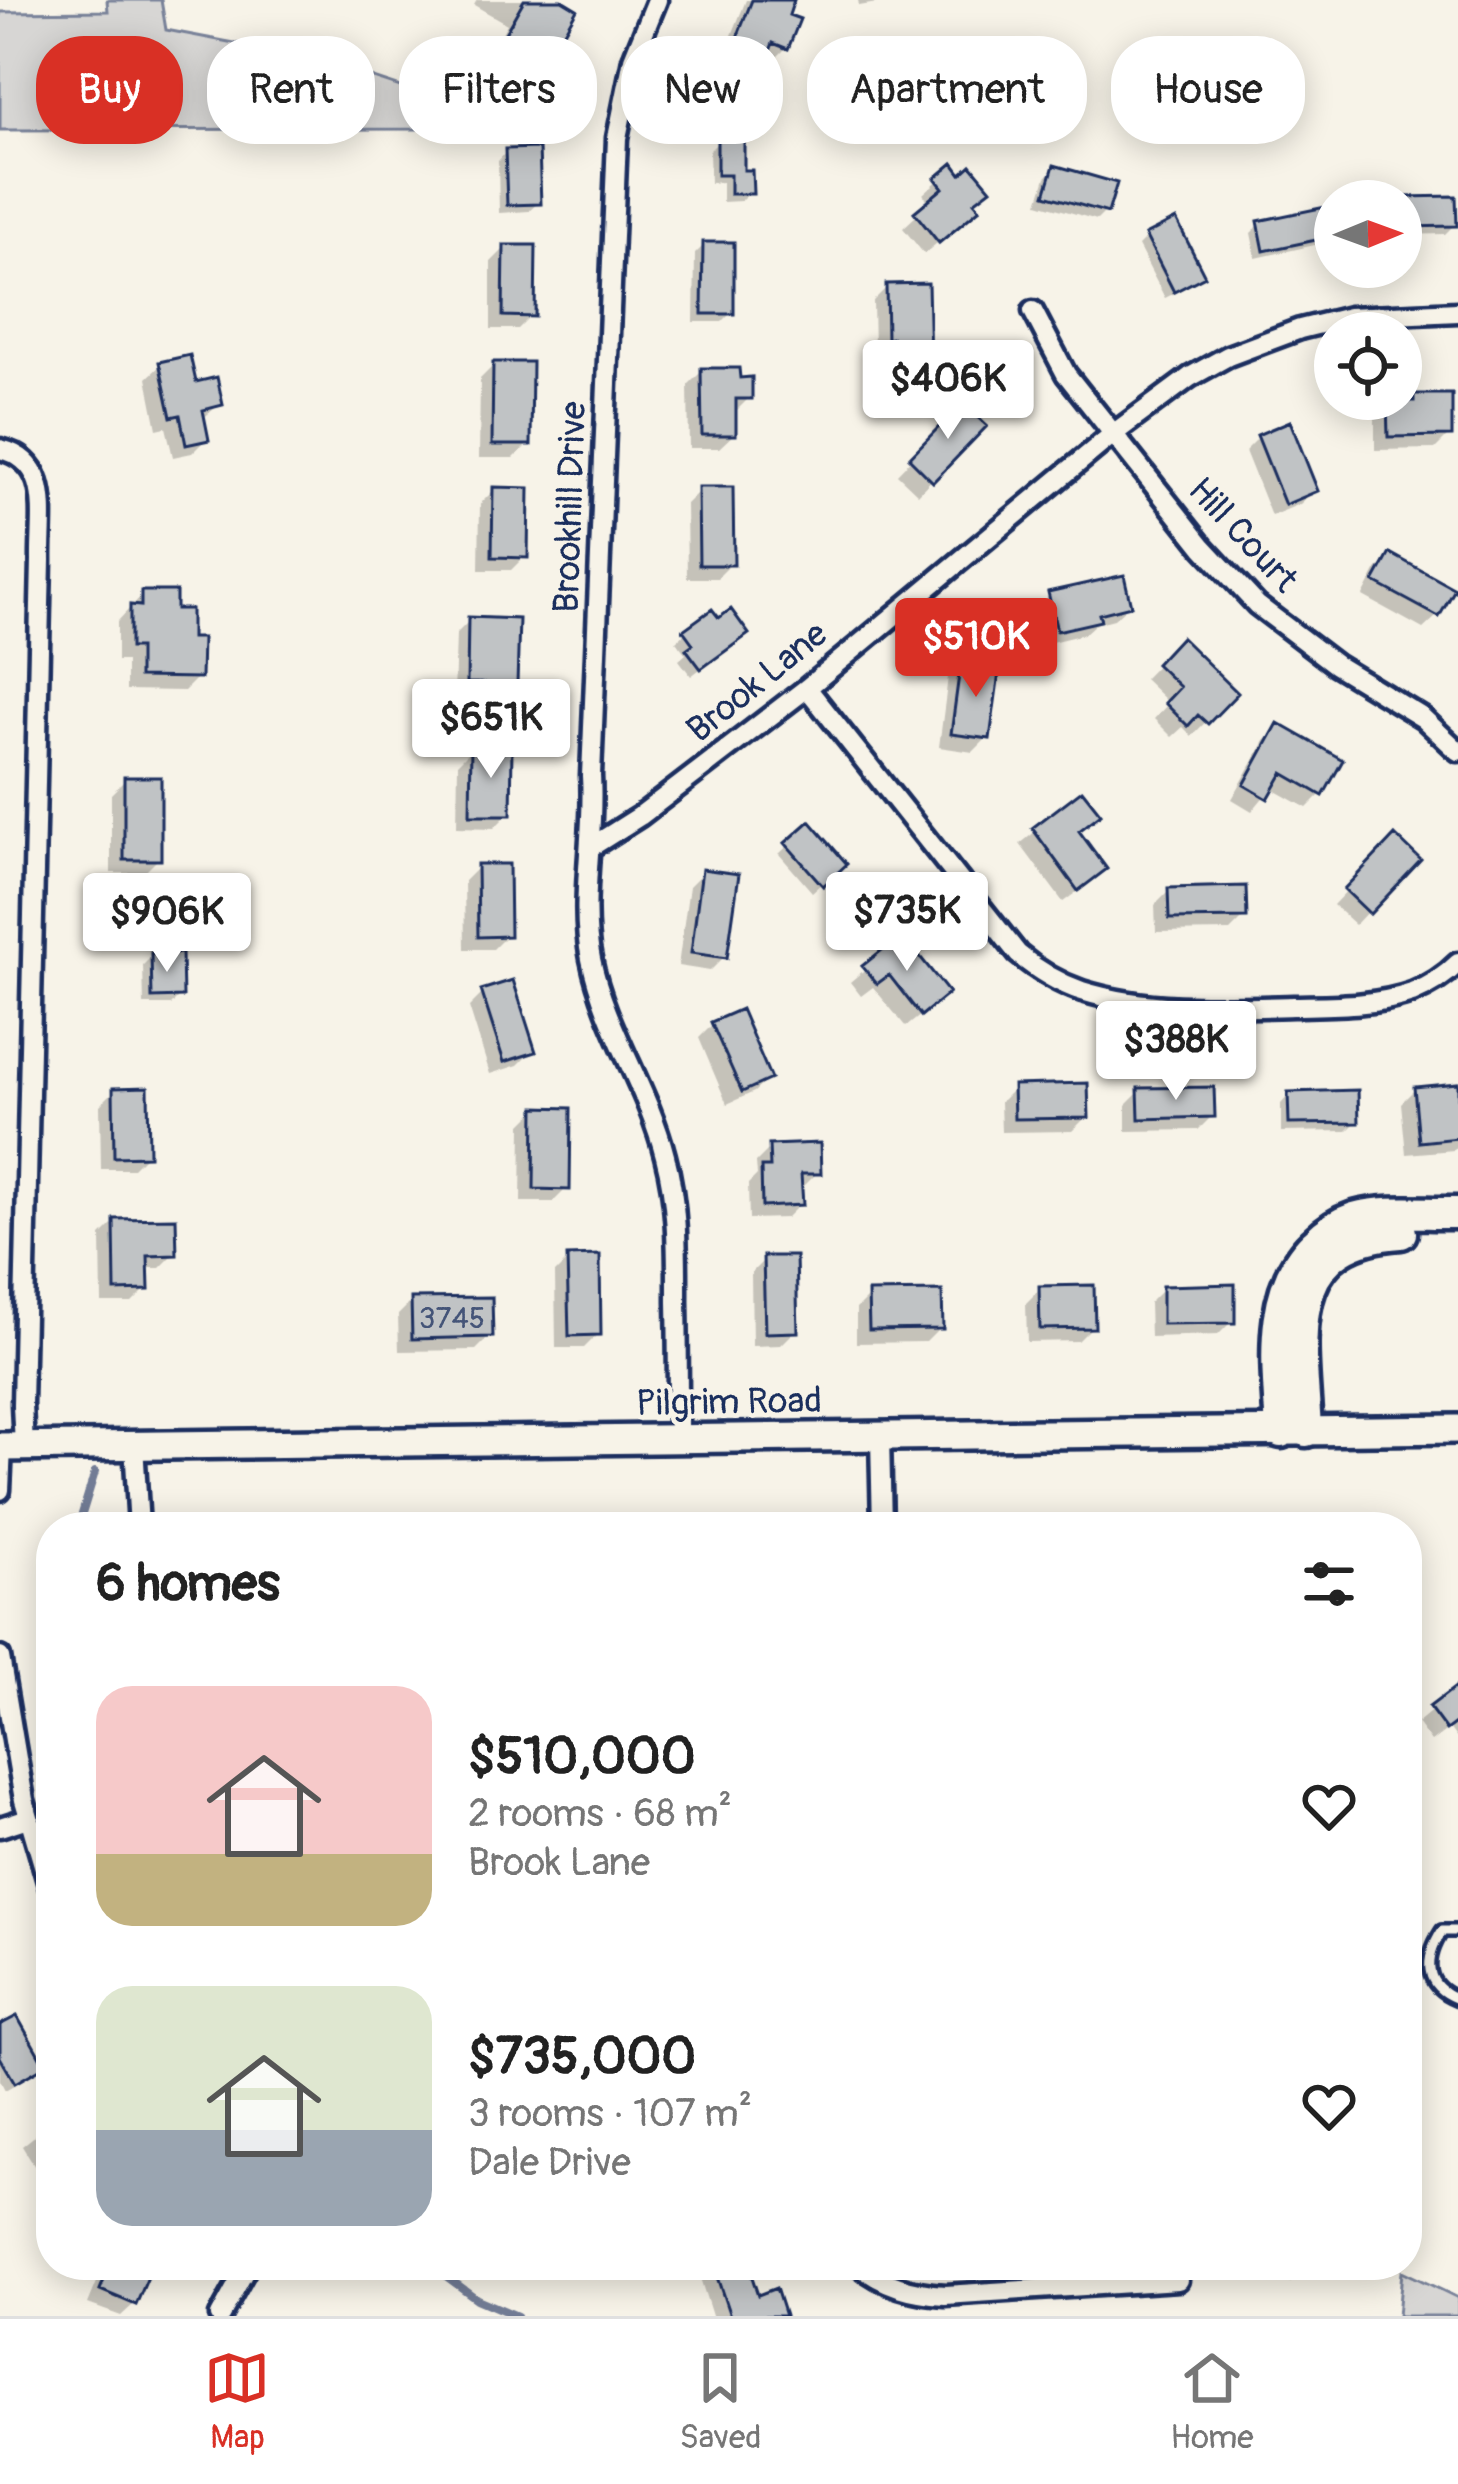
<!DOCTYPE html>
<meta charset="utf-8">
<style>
:root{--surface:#fff;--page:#f2f2f2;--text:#222;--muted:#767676;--line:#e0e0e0;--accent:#d93025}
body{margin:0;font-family:Pangolin,sans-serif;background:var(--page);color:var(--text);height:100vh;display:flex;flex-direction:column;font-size:45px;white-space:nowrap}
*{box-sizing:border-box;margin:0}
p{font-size:39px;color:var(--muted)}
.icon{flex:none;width:66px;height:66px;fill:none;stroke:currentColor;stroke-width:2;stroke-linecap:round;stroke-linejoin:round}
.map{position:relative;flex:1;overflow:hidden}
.details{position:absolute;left:36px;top:1512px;width:1386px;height:768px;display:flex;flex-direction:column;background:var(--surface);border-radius:48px;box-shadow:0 6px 30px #0003}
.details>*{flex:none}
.banner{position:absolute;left:36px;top:36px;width:1386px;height:108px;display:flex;gap:24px}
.needle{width:78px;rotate:89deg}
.controls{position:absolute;left:1314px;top:180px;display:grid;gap:24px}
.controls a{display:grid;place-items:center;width:108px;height:108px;border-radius:50%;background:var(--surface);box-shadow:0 6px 30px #0003;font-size:60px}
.price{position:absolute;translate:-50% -102px;padding:0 27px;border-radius:12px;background:#fff;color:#222;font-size:39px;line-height:78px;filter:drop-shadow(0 3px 6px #0008)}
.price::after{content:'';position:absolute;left:50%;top:72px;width:36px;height:27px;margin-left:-18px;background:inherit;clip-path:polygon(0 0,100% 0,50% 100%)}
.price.selected{background:var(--accent);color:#fff}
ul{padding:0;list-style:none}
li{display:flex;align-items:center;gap:36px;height:300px;padding:0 60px}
li span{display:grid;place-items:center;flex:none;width:336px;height:240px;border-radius:36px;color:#555}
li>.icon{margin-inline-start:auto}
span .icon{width:144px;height:144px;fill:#fffc;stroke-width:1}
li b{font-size:51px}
h2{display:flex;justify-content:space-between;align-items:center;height:144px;padding:0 60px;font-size:51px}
.chip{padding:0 42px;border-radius:48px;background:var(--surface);box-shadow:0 6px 30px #0003;font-size:42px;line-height:108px}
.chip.selected{background:var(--accent);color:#fff}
.tab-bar{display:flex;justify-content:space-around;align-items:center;height:168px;border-top:3px solid var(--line);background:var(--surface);font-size:33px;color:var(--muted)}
.tab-bar a{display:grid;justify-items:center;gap:6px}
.tab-bar .selected{color:var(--accent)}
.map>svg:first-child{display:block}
.green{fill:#d7d6d4;stroke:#798299;stroke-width:3}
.shadow{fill:#0003}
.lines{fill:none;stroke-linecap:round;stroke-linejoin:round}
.stream{stroke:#727c95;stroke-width:8}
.building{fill:#c0c3c5;stroke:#1b2f5e;stroke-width:3}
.service-casing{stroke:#1b2f5e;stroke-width:18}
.minor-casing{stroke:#1b2f5e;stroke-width:27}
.secondary-casing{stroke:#1b2f5e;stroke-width:36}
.primary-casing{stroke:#1b2f5e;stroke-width:39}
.service{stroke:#f7f3e8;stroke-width:9}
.minor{stroke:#f7f3e8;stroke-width:18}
.secondary{stroke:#f7f3e8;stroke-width:27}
.primary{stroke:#f7f3e8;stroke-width:30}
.labels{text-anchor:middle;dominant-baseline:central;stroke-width:9;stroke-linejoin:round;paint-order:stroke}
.number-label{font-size:30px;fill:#445478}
.street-label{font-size:36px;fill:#1b2f5e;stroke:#f7f3e8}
</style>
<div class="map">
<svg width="1458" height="2316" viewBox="0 0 1458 2316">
<rect width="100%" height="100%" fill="#f7f3e8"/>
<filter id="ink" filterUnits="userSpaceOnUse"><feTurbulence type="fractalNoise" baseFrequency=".00833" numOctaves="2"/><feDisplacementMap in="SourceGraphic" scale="24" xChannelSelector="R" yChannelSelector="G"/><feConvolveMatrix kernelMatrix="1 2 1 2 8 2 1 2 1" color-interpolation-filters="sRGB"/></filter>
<g filter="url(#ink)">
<!-- green -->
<path class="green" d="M 107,0 L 161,0 L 166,30 L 313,58 L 416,92 L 417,129 L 0,130 L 0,12 L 108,11 Z
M 1402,2271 L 1458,2298 L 1458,2316 L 1398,2316 Z"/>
<!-- shadow -->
<path class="shadow" d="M 477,0 L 556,0 L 546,58 L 532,72 L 493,49 L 507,24 L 474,5 Z
M 746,0 L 791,0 L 785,17 L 786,48 L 772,62 L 764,58 L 747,79 L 719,68 Z
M 858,0 L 895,0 L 859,6 Z
M 718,142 L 741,173 L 750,192 L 741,201 L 722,202 L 722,182 L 710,183 L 709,151 Z
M 506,152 L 538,203 L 529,211 L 499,213 L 498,161 Z
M 952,168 L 972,203 L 962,222 L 924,254 L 903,228 L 930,203 L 923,194 Z
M 1055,168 L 1105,212 L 1097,220 L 1038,203 L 1046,177 Z
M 1453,199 L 1454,225 L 1445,234 L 1401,235 L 1401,201 L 1386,201 Z
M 1260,224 L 1332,235 L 1324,243 L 1256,258 L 1251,233 Z
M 1147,237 L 1202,275 L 1193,284 L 1165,298 L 1138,246 Z
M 704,245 L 731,313 L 722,322 L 694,322 L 695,254 Z
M 505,248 L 532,315 L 518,329 L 491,329 L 491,262 Z
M 887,287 L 927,361 L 913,375 L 880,376 L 880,351 L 874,351 L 873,301 Z
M 161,365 L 220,404 L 202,419 L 206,439 L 192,453 L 173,457 L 166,427 L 157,429 L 147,378 Z
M 494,365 L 528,444 L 514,458 L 479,458 L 480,379 Z
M 702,371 L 749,398 L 735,412 L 734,434 L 719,448 L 689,448 L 688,385 Z
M 1415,397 L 1449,435 L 1435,449 L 1375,450 L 1375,418 L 1389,404 L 1409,404 Z
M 962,407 L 982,427 L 918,494 L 897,474 Z
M 1259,437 L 1314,491 L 1300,504 L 1271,516 L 1245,451 Z
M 494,490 L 525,556 L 511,570 L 479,570 L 480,504 Z
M 700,490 L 731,564 L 717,578 L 687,578 L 686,504 Z
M 1390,557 L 1437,616 L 1423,629 L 1363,596 L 1376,571 Z
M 143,594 L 173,612 L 188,641 L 198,677 L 184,691 L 126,690 L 126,661 L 117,661 L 117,622 Z
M 1050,595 L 1128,606 L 1114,619 L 1095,624 L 1084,634 L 1043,644 L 1036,609 Z
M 470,620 L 514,683 L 500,697 L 454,696 L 456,634 Z
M 685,633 L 736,642 L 691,676 L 679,660 L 686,654 L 676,641 Z
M 1181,641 L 1234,693 L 1192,736 L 1183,727 L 1172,737 L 1154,719 L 1169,703 L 1144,679 Z
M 962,663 L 987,738 L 973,752 L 939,747 L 948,677 Z
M 1279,727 L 1321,794 L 1307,808 L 1271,788 L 1252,811 L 1232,799 L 1265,741 Z
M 472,749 L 508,814 L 494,828 L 457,827 L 458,763 Z
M 125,780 L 158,859 L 144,873 L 111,873 L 111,794 Z
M 1082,794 L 1076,833 L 1089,883 L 1063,902 L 1020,844 Z
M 810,825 L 843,864 L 812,892 L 779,854 Z
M 1395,840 L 1416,860 L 1355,925 L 1333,905 Z
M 478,867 L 507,935 L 493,949 L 465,949 L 464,881 Z
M 703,872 L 724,957 L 710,971 L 678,966 L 689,886 Z
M 1169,891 L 1244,917 L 1230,931 L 1156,932 L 1155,905 Z
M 902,938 L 931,1007 L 906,1027 L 873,987 L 861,996 L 850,982 Z
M 152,956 L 180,996 L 171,1005 L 144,1005 L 143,965 Z
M 483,993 L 532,1051 L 518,1065 L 490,1074 L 469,1007 Z
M 713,1024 L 768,1079 L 754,1092 L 727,1104 L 699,1038 Z
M 1458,1086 L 1458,1146 L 1454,1150 L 1406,1154 L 1401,1103 L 1415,1089 Z
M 1014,1088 L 1086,1117 L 1072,1131 L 1001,1132 L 1000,1102 Z
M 114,1091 L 146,1155 L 132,1169 L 101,1169 L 100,1105 Z
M 1140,1091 L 1212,1116 L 1198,1130 L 1126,1131 L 1126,1105 Z
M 1289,1095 L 1356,1122 L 1347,1131 L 1281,1132 L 1281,1104 Z
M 536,1110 L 567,1188 L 553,1202 L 521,1202 L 522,1124 Z
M 770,1148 L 818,1172 L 804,1186 L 799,1186 L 800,1204 L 786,1218 L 749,1219 L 748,1184 L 757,1175 L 756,1162 Z
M 115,1222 L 174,1254 L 160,1268 L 145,1268 L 146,1289 L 132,1303 L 102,1303 L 101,1236 Z
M 569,1259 L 598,1334 L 584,1348 L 556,1348 L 555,1273 Z
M 765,1259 L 795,1331 L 781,1345 L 752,1346 L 751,1273 Z
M 1040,1289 L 1092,1327 L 1078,1341 L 1027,1342 L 1026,1303 Z
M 1163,1289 L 1232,1321 L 1218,1335 L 1150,1337 L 1149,1303 Z
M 870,1295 L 940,1328 L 926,1342 L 856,1343 L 856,1309 Z
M 412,1301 L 490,1336 L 476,1350 L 399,1351 L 398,1315 Z
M 1458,1689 L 1458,1740 L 1449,1728 L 1431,1742 L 1417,1723 Z
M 0,2029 L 42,2066 L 33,2074 L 5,2090 L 0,2080 Z
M 51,2123 L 51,2193 L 22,2146 Z
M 104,2265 L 150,2265 L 134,2304 L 121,2316 L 88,2304 Z
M 722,2265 L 745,2265 L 756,2298 L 780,2316 L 712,2316 L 701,2281 L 715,2267 Z
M 1279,2265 L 1320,2265 L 1290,2283 Z"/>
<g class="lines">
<!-- stream -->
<path class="stream" d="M 78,1527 L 95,1472
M 431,2265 L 477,2299 L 517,2316"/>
</g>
<!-- building -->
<path class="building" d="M 524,0 L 562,0 L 577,9 L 548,60 L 504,35 Z
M 752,0 L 794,0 L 789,15 L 800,19 L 788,49 L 773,43 L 764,67 L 731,53 Z
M 744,138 L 744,170 L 752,170 L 753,194 L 730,194 L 730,175 L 717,175 L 717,139 Z
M 539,148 L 541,204 L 507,205 L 505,149 Z
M 953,163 L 961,174 L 971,165 L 991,189 L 974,202 L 980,209 L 939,243 L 914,212 L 943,188 L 935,178 Z
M 1054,165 L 1117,183 L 1108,213 L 1045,195 Z
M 1456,196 L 1457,226 L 1401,227 L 1401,197 Z
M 1330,206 L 1335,236 L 1264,251 L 1258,221 Z
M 1176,219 L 1205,276 L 1174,292 L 1145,235 Z
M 703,242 L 734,242 L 734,314 L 702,314 Z
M 504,245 L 536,245 L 535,317 L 503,316 Z
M 928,283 L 930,362 L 893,363 L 892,338 L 887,339 L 886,284 Z
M 190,355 L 196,382 L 217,377 L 223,405 L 203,410 L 209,440 L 186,445 L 180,415 L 171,417 L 159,362 Z
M 493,362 L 532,362 L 531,445 L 492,445 Z
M 701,368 L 739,368 L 740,378 L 752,377 L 752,399 L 736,399 L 736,435 L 702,435 Z
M 1414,394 L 1452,394 L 1452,436 L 1388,437 L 1387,401 L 1414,401 Z
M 962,403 L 987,426 L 933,482 L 909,458 Z
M 1290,421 L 1318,491 L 1285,505 L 1257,435 Z
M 493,487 L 529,488 L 528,558 L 492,557 Z
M 698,487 L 733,487 L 734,565 L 699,565 Z
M 1390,553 L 1455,589 L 1439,617 L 1374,582 Z
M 1124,575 L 1131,606 L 1099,614 L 1101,621 L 1057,631 L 1048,592 Z
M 141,591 L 176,591 L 176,609 L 191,609 L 191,638 L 202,638 L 201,678 L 139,677 L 139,648 L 130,648 L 130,605 L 141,606 Z
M 712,609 L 719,618 L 731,609 L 749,634 L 701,669 L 686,649 L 693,644 L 683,630 Z
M 468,617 L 519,619 L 517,684 L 467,683 Z
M 1181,637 L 1238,693 L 1208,724 L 1198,715 L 1188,726 L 1165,703 L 1180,687 L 1156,664 Z
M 961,660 L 1000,665 L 990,739 L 951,734 Z
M 1278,723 L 1343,760 L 1323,796 L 1283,773 L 1268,799 L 1244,785 Z
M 471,746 L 512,747 L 511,815 L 470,815 Z
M 124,777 L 161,777 L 161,860 L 124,860 Z
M 1082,790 L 1101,814 L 1079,831 L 1107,869 L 1078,891 L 1032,828 Z
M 810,821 L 847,864 L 823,886 L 785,843 Z
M 1395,835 L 1421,860 L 1370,914 L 1344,889 Z
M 477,864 L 509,864 L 510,936 L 478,937 Z
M 702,869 L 739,874 L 727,958 L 691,953 Z
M 1246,886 L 1247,918 L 1169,919 L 1168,888 Z
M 902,934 L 949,993 L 921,1016 L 889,975 L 877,984 L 862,966 Z
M 151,953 L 182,953 L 183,997 L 152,998 Z
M 513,980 L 536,1052 L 504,1062 L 481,990 Z
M 741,1009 L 771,1079 L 742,1092 L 711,1022 Z
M 1088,1083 L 1089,1118 L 1014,1119 L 1013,1085 Z
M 1458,1083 L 1458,1138 L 1419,1142 L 1414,1087 Z
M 148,1087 L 149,1156 L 114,1157 L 113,1088 Z
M 1214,1087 L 1215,1117 L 1139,1119 L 1138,1088 Z
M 1358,1090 L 1359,1123 L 1289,1124 L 1288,1092 Z
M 535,1107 L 571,1108 L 570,1190 L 534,1189 Z
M 820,1143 L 821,1174 L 801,1174 L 803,1205 L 762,1207 L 761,1167 L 770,1167 L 769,1145 Z
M 176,1218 L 177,1255 L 148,1256 L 149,1290 L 115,1291 L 114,1219 Z
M 600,1255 L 601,1335 L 569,1336 L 567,1256 Z
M 763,1256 L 796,1256 L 798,1332 L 765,1333 Z
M 1235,1284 L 1235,1323 L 1162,1324 L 1162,1286 Z
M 1094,1285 L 1095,1328 L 1040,1329 L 1039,1286 Z
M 942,1291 L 943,1329 L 869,1330 L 868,1292 Z
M 492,1297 L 493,1337 L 412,1339 L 411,1298 Z
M 1458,1685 L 1458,1721 L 1446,1730 L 1429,1707 Z
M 17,2016 L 45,2066 L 15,2083 L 0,2057 L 0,2025 Z
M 110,2265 L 153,2265 L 136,2305 L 100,2290 Z
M 713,2265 L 748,2265 L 758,2295 L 776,2288 L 785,2316 L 730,2316 Z"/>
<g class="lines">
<defs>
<path id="service" d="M 1458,1931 L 1442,1931 C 1424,1959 1423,1986 1458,1999"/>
<path id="minor" d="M 657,0 L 633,59 L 617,138 L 591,776 C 595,836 579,902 591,959 C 605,1028 648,1088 665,1156 C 678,1204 677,1253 677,1302 C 678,1347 678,1393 678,1439
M 1033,311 L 1066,374 L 1203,547 L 1257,605 L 1336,665 L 1423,718 L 1458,751
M 0,449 C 54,462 40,516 41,560 L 22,1404 L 24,1447
M 807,688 L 1018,954 C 1037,970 1058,983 1082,991 C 1149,1012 1223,1008 1293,1006 C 1332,1005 1375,1006 1412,993 C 1430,986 1445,976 1458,963
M 591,847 L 640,816 L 807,688 L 1113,434 L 1190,377 L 1228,356 L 1300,329 L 1349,317 L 1458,312
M 880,1437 L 882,1527
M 134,1445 L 139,1527
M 0,1490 L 2,1447
M 0,1657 L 24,1800 L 51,1892
M 0,1827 L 28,1818
M 859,2265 C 884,2286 913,2293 945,2295 L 1178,2280
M 220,2316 L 248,2265"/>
<path id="secondary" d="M 0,1447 L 1458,1429"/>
<path id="primary" d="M 1306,1431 C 1302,1342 1278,1241 1401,1233
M 1281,1432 C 1278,1370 1265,1290 1315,1243 C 1326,1232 1339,1223 1354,1218 C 1388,1209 1424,1214 1458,1213"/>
</defs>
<!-- service casing -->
<use href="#service" class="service-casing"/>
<!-- minor casing -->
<use href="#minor" class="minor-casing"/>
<!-- secondary casing -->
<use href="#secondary" class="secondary-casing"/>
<!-- primary casing -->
<use href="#primary" class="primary-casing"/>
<!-- service -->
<use href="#service" class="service"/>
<!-- minor -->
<use href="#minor" class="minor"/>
<!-- secondary -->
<use href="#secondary" class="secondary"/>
<!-- primary -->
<use href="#primary" class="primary"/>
</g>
</g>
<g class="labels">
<!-- number labels -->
<g class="number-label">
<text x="452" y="1318">3745</text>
</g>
<!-- street labels -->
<g class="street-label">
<text transform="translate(570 507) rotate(-88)">Brookhill Drive</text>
<text transform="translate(1243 535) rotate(47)">Hill Court</text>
<text transform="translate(757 682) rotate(-39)">Brook Lane</text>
<text transform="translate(729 1402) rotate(-1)">Pilgrim Road</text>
</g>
</g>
</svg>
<div class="controls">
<a><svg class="needle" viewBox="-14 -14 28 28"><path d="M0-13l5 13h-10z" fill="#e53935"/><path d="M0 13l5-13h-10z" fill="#767676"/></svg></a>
<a><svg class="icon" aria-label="locate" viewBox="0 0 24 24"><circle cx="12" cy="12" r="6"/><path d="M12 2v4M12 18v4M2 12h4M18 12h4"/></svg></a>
</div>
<b class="price" style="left:948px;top:442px">$406K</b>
<b class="price selected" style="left:976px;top:700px">$510K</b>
<b class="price" style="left:491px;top:781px">$651K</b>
<b class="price" style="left:907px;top:974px">$735K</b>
<b class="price" style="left:167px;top:975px">$906K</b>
<b class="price" style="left:1176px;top:1103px">$388K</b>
<div class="banner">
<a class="chip selected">Buy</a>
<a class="chip">Rent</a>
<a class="chip">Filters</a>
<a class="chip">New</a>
<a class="chip">Apartment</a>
<a class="chip">House</a>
</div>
<section class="details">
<h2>6 homes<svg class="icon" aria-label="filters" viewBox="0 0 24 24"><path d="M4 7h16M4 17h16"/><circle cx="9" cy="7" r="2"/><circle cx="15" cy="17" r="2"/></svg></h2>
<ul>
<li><span style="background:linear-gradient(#f6c9c9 70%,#c2b280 0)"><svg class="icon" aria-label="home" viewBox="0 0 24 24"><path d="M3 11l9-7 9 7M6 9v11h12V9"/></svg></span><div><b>$510,000</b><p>2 rooms · 68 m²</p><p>Brook Lane</p></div><svg class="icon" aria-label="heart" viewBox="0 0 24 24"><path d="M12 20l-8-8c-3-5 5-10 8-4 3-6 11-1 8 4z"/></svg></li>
<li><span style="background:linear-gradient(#dfe7d0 60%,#9aa5b1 0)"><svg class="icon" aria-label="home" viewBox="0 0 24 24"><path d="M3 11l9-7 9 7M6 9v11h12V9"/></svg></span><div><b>$735,000</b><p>3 rooms · 107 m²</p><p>Dale Drive</p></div><svg class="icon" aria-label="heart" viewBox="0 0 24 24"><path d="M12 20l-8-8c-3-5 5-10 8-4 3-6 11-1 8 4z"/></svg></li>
</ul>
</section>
</div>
<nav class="tab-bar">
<a class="selected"><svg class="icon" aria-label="map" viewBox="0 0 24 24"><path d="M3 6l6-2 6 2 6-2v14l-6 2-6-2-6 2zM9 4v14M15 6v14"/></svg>Map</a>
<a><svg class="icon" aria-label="saved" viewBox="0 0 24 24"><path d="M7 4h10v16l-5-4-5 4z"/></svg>Saved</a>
<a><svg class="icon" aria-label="home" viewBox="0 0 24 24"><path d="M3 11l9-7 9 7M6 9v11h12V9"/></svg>Home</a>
</nav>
